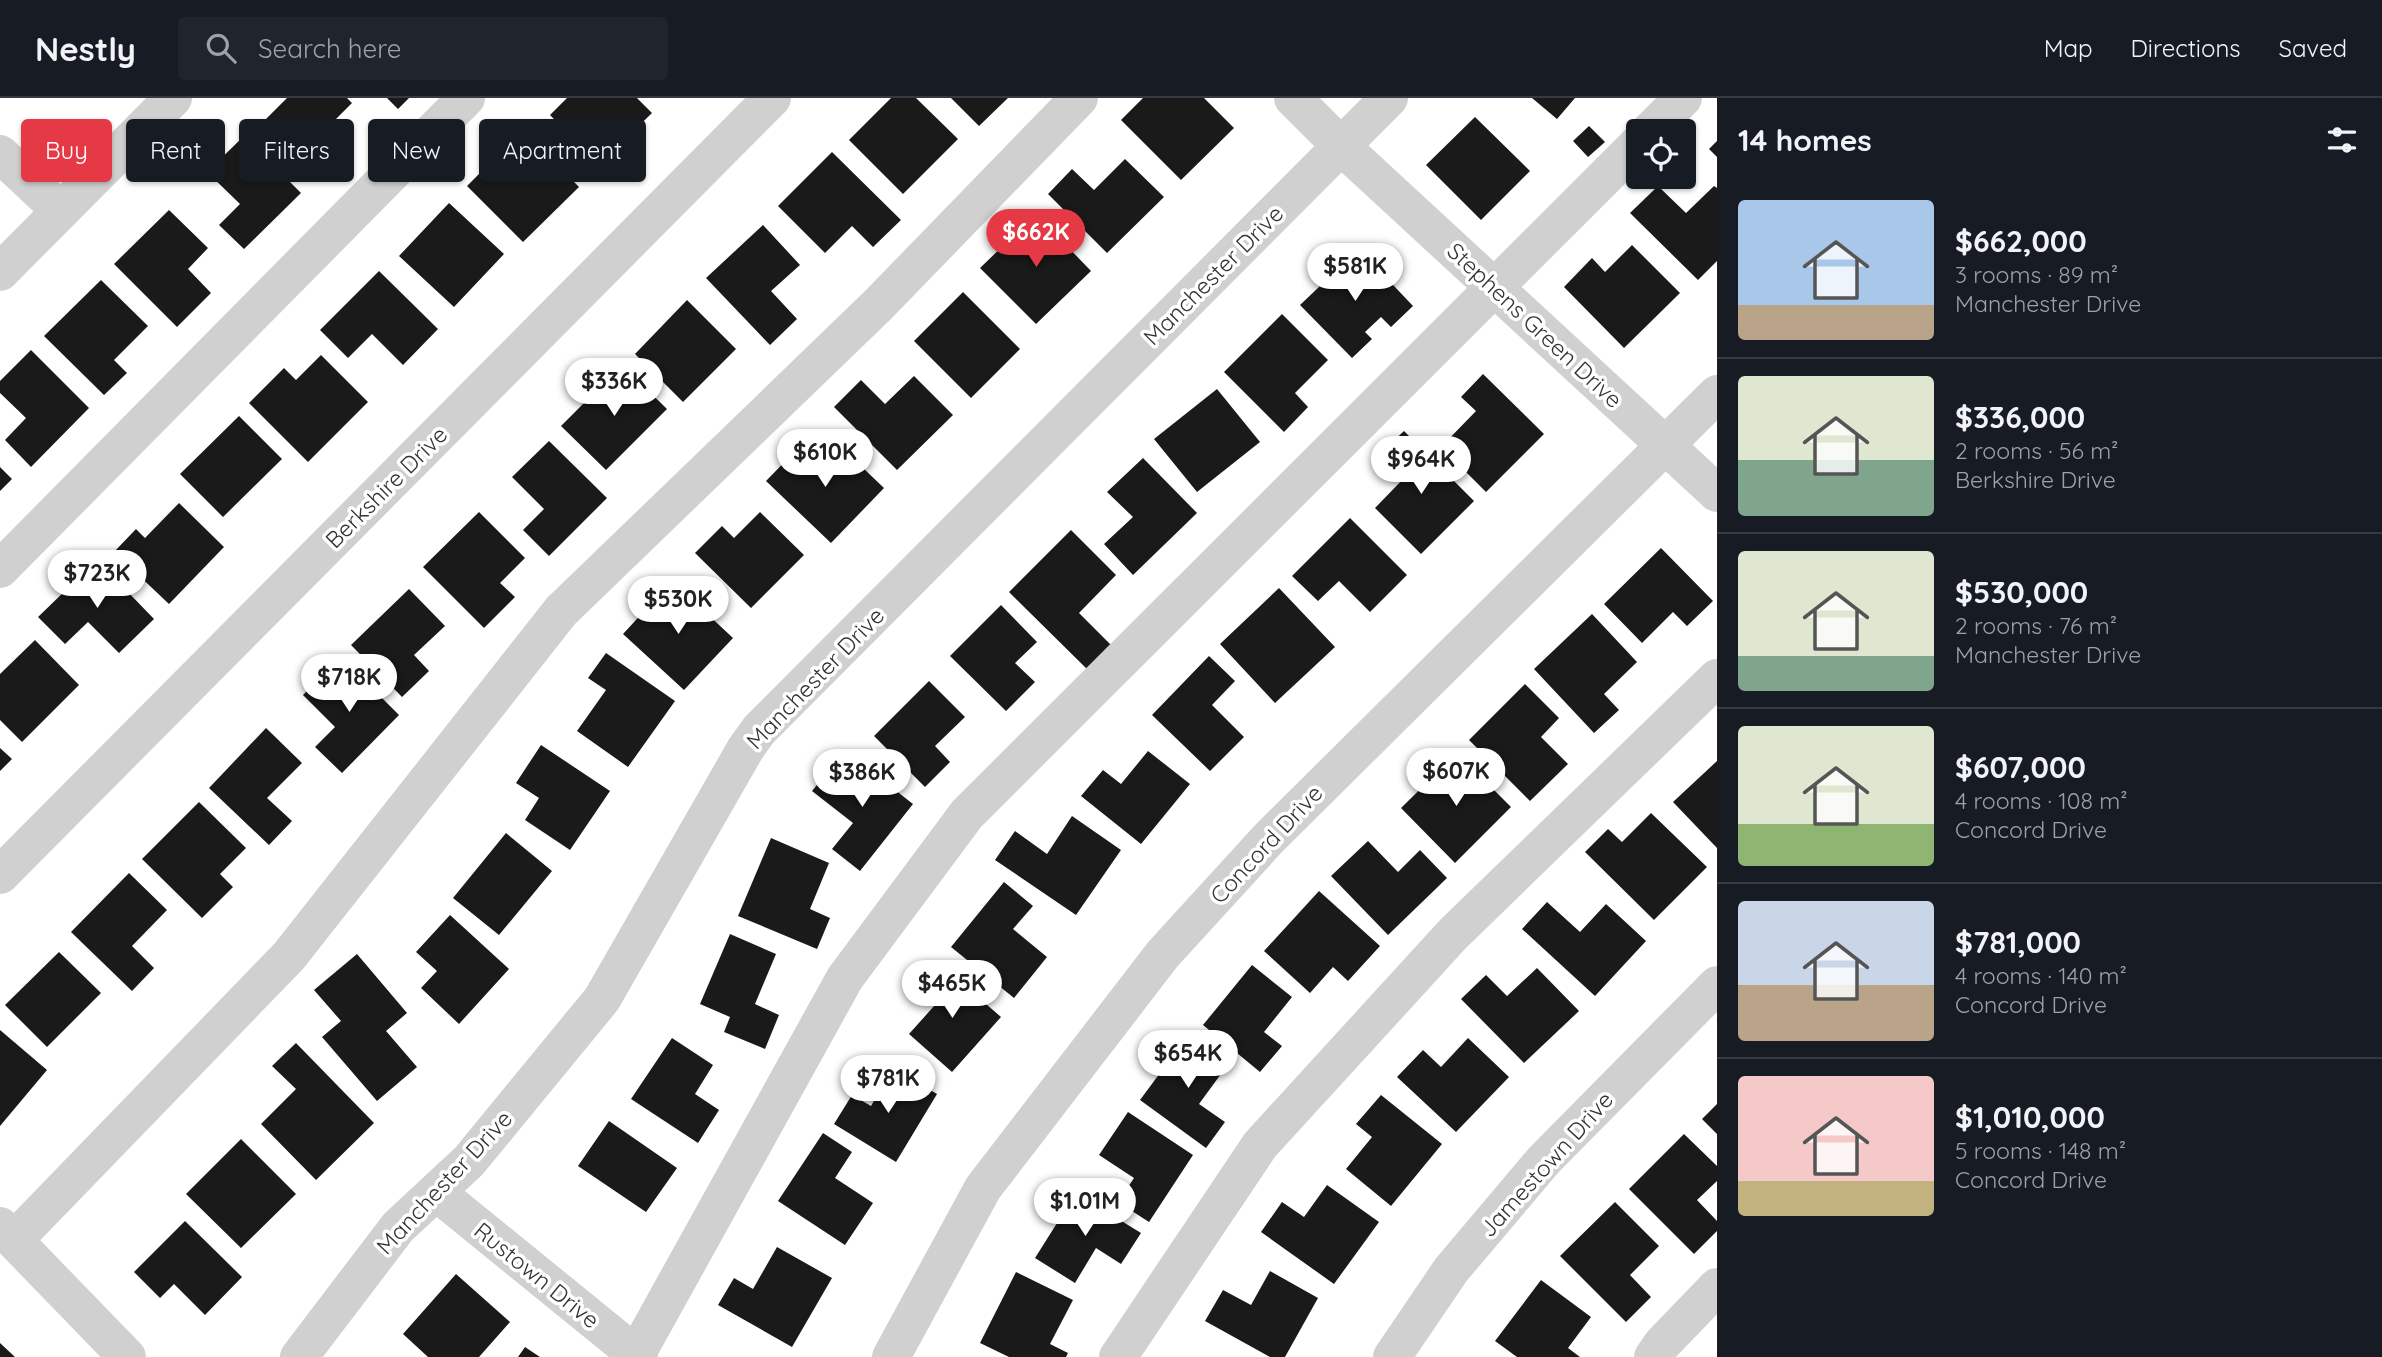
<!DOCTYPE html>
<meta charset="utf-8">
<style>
:root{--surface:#171b24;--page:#20242c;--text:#f1f3f6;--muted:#9ea1a6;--line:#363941;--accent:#e63946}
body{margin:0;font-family:Quicksand,sans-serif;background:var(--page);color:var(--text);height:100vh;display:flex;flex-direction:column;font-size:26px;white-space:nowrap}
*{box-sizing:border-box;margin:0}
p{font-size:23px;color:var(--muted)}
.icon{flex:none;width:38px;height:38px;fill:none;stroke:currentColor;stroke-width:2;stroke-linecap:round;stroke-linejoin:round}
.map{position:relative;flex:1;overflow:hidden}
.details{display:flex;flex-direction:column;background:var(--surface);width:665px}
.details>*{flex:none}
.guide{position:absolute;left:21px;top:21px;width:665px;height:63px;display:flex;gap:14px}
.buttons{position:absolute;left:1626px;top:21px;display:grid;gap:14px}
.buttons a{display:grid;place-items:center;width:70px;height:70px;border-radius:7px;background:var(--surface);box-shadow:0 2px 5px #0004;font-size:35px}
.price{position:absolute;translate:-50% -60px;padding:0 16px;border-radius:24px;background:#fff;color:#222;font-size:23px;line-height:46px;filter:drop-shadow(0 2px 4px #0008)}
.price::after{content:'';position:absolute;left:50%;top:42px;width:21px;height:16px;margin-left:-10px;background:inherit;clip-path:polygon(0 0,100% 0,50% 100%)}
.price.on{background:var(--accent);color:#fff}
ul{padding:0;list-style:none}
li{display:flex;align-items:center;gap:21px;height:175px;padding:0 21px}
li+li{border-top:2px solid var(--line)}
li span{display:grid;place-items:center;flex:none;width:196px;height:140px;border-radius:7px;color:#555}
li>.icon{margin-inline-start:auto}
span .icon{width:84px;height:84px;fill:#fffc;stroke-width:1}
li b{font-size:30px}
h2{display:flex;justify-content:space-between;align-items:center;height:84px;padding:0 21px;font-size:30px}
.chip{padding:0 24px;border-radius:7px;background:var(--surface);box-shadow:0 2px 5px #0004;font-size:24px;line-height:63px}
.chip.on{background:var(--accent);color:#fff}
header{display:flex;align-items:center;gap:42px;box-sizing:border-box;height:98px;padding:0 35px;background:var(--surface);border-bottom:2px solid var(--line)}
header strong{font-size:33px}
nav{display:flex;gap:38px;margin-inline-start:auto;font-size:24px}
.search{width:490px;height:63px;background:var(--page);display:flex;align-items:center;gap:18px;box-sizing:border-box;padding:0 24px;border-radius:7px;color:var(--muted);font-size:26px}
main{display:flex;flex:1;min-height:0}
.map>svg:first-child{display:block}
.building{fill:#1a1a1a}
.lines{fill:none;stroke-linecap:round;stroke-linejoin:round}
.minor{stroke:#d0d0d0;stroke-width:38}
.labels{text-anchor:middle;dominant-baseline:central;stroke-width:7;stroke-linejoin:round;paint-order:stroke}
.street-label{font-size:23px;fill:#333;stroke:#fff}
</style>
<header>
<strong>Nestly</strong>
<div class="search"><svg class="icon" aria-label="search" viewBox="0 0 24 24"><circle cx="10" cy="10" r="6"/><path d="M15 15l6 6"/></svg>Search here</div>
<nav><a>Map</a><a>Directions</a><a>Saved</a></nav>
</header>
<main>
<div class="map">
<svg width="1717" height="1259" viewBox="0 0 1717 1259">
<rect width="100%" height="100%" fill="#fff"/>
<!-- building -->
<path class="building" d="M 287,0 L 347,0 L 352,5 L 319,38 L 342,61 L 318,84 L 260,27 Z
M 387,0 L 409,0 L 398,11 Z
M 567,0 L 637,0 L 652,15 L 599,67 L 550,17 Z
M 891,0 L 916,0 L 958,41 L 903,96 L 849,42 Z
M 951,0 L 1008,0 L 979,28 Z
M 1143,0 L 1204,0 L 1234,30 L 1181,82 L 1121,22 Z
M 1532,0 L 1575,0 L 1557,21 Z
M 1475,19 L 1530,73 L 1481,122 L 1426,67 Z
M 1589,28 L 1605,44 L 1588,59 L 1573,43 Z
M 523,32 L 579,89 L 523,144 L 467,88 Z
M 244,38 L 301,95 L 244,151 L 219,127 L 240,106 L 207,74 Z
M 1717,43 L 1717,59 L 1709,51 Z
M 832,54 L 901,122 L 873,149 L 852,128 L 825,155 L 778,108 Z
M 1125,61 L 1164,99 L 1107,155 L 1048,96 L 1072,71 L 1094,92 Z
M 1658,88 L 1686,115 L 1714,88 L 1717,90 L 1717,163 L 1698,182 L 1630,115 Z
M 449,105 L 504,156 L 454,209 L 399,158 Z
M 169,112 L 208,150 L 188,171 L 211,195 L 177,229 L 114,166 Z
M 1036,116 L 1091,173 L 1036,226 L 980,170 Z
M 763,127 L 800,167 L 771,193 L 797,221 L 770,247 L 706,180 Z
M 1632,147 L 1680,195 L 1624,250 L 1564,189 L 1592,160 L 1605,174 Z
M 1359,151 L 1413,208 L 1391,229 L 1381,219 L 1365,234 L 1372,241 L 1352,260 L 1300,207 Z
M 379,173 L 438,231 L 403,267 L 372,236 L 348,260 L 320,232 Z
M 101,182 L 148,228 L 114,262 L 127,275 L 104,297 L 44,238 Z
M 963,194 L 1020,251 L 971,300 L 914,243 Z
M 687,202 L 736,251 L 683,304 L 635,256 Z
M 1282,216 L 1328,262 L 1295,295 L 1308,309 L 1284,334 L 1224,274 Z
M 31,252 L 89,310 L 31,369 L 5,342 L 26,320 L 0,295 L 0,283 Z
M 321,257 L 368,304 L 308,364 L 249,305 L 284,270 L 296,282 Z
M 622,267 L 667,311 L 606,372 L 561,328 Z
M 1483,276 L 1544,336 L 1486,394 L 1441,349 L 1476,313 L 1461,299 Z
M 914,278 L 953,317 L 897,372 L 834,309 L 861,282 L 885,306 Z
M 1217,291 L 1260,344 L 1197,394 L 1154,341 Z
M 239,318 L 282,361 L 223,419 L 180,376 Z
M 1404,333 L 1474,403 L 1421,456 L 1375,410 L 1407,377 L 1383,353 Z
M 549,343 L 607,400 L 549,458 L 523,432 L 544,411 L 512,379 Z
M 803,345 L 824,365 L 840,348 L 884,390 L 831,445 L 766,383 Z
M 1143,360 L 1197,415 L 1133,477 L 1104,446 L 1133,419 L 1107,394 Z
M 0,369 L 12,381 L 0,393 Z
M 179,405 L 224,449 L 169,506 L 114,454 L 136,431 L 145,440 Z
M 479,414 L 525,460 L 500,485 L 515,499 L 484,530 L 423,469 Z
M 760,414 L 804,457 L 751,510 L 695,455 L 722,428 L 734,440 Z
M 1350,420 L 1407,477 L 1370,514 L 1339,483 L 1318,503 L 1292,478 Z
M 1071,432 L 1116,477 L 1079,515 L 1114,550 L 1090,574 L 1009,494 Z
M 1661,450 L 1713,503 L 1687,528 L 1673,514 L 1642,545 L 1604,506 Z
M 97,462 L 154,521 L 119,555 L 88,524 L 65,546 L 38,519 Z
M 672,483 L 733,540 L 684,592 L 623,536 Z
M 1279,490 L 1335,549 L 1275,605 L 1220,546 Z
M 409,491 L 445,528 L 414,557 L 429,573 L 402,599 L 351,547 Z
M 1001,507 L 1037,544 L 1015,565 L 1035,584 L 1006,613 L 950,558 Z
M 1592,516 L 1637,564 L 1604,596 L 1619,612 L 1594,635 L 1534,571 Z
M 35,542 L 79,587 L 22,644 L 0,622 L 0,576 Z
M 606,555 L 675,603 L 628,669 L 577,633 L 606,592 L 588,580 Z
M 1209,558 L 1235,583 L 1212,607 L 1244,639 L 1210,673 L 1152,617 Z
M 341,559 L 399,617 L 342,675 L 315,649 L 335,629 L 303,597 Z
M 929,583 L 965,619 L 935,648 L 950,664 L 925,689 L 874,638 Z
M 1525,586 L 1559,620 L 1541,639 L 1568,666 L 1530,703 L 1469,642 Z
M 266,630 L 302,665 L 267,700 L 292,723 L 269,747 L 209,690 Z
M 541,647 L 610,693 L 570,752 L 525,722 L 539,700 L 516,685 Z
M 0,650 L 12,661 L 0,673 Z
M 1148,653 L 1190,686 L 1141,746 L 1081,698 L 1103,672 L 1121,686 Z
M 1457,655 L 1511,709 L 1455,765 L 1401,710 Z
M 849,656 L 913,706 L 860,773 L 832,751 L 853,725 L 812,693 L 825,677 L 829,681 Z
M 1717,663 L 1717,750 L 1673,704 Z
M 199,704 L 246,750 L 220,776 L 233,789 L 202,820 L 142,761 Z
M 1651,715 L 1707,769 L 1654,822 L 1585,754 L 1608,731 L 1622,744 Z
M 1072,718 L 1121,752 L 1076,817 L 995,762 L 1015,733 L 1047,756 Z
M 506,735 L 552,773 L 499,837 L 453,800 Z
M 771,740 L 829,765 L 810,811 L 830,820 L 817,851 L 738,818 Z
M 1368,743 L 1398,774 L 1420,752 L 1447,780 L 1388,837 L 1331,778 Z
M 129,775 L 167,812 L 132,848 L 154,870 L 132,893 L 71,834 Z
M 1004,784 L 1033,808 L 1013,831 L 1047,859 L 1014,900 L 951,849 Z
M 1319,793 L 1380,848 L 1348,883 L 1333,869 L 1310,895 L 1264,853 Z
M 1547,804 L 1580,834 L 1606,806 L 1646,843 L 1595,898 L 1522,831 Z
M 450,817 L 509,871 L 459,926 L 421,890 L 437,873 L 416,854 Z
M 730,836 L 776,856 L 755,906 L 779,917 L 765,951 L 724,934 L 730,919 L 700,906 Z
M 59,854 L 101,895 L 47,949 L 5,907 Z
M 357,856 L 407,915 L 386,933 L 417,969 L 377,1003 L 322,939 L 341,923 L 314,892 Z
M 941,867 L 1001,919 L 952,974 L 909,936 L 935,907 L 919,893 Z
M 1252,867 L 1292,899 L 1264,934 L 1282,948 L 1260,974 L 1203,927 Z
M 1537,870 L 1579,913 L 1524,965 L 1461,901 L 1486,877 L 1507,898 Z
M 0,932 L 47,972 L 0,1028 Z
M 1189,936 L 1229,965 L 1199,1006 L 1225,1024 L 1206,1050 L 1140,1002 Z
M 672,940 L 713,967 L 695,996 L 719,1012 L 698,1045 L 631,1001 Z
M 1468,940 L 1509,979 L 1456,1034 L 1397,979 L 1423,952 L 1441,969 Z
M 296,945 L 374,1025 L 316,1082 L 261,1026 L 296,991 L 272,968 Z
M 893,970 L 937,996 L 896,1064 L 834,1026 L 852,997 L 871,1008 Z
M 1381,997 L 1442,1046 L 1391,1108 L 1346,1071 L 1372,1039 L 1356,1026 Z
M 1717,1006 L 1717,1036 L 1702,1021 Z
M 1128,1014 L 1193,1057 L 1149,1124 L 1118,1104 L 1134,1080 L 1099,1057 Z
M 609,1023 L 677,1070 L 646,1114 L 578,1068 Z
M 823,1035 L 852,1054 L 835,1080 L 873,1105 L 845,1147 L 778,1103 Z
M 1684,1036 L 1717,1068 L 1717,1083 L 1697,1102 L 1717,1123 L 1717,1133 L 1694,1156 L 1629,1091 Z
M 241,1041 L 296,1096 L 241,1150 L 186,1096 Z
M 1327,1087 L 1379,1124 L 1334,1186 L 1261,1134 L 1282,1104 L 1304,1119 Z
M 1076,1095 L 1141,1135 L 1121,1166 L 1096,1150 L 1075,1185 L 1035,1160 Z
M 1615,1104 L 1659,1148 L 1630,1177 L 1651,1199 L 1626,1224 L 1560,1158 Z
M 185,1123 L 242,1179 L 205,1217 L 174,1186 L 160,1200 L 134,1174 Z
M 777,1149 L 832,1180 L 792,1249 L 718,1207 L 734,1180 L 753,1191 Z
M 1270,1173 L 1318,1200 L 1285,1259 L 1270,1259 L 1205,1223 L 1223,1192 L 1251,1207 Z
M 1016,1174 L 1073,1202 L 1050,1246 L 1068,1255 L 1066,1259 L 1009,1259 L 980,1245 Z
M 456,1176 L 510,1224 L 479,1259 L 428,1259 L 403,1236 Z
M 1541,1182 L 1591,1219 L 1568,1250 L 1580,1259 L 1517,1259 L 1495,1243 Z
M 0,1245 L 15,1259 L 0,1259 Z
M 525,1249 L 540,1259 L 518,1259 Z"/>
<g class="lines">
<!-- minor -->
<path class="minor" d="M 1293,0 L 1341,48 L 1717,395
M 1650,33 L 1683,0
M 0,56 L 61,113
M 0,174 L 173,0
M 0,471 L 466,0
M 0,777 L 772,0
M 436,1094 L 639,1259
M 0,1128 L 127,1259
M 14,1142 L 289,858 L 561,513 L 878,207 L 1079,0
M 636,1257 L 845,880 L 967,716 L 1638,46
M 299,1259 L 398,1129 L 469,1063 L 602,901 L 746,650 L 759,632 L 1389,0
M 891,1259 L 983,1090 L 1163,856 L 1269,740 L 1717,296
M 1118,1259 L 1260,1047 L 1453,836 L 1717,580
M 1392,1259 L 1451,1172 L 1544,1062 L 1717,887
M 1653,1259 L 1662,1246 L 1717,1189"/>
</g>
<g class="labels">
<!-- street labels -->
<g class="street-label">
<text transform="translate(1213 177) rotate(-45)">Manchester Drive</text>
<text transform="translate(1535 227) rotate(43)">Stephens Green Drive</text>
<text transform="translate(386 389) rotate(-45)">Berkshire Drive</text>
<text transform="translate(815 580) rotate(-46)">Manchester Drive</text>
<text transform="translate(1266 746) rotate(-47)">Concord Drive</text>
<text transform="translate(1546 1066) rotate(-48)">Jamestown Drive</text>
<text transform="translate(444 1084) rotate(-47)">Manchester Drive</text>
<text transform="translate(537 1177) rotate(39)">Rustown Drive</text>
</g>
</g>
</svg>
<div class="buttons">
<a><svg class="icon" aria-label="locate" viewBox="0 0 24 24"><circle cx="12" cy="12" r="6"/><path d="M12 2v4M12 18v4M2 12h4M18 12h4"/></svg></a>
</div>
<b class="price on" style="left:1036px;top:171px">$662K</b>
<b class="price" style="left:1355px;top:205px">$581K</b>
<b class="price" style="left:614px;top:320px">$336K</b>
<b class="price" style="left:825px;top:391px">$610K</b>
<b class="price" style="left:1421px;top:398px">$964K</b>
<b class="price" style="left:97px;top:512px">$723K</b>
<b class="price" style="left:678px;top:538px">$530K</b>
<b class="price" style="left:349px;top:616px">$718K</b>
<b class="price" style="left:1456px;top:710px">$607K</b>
<b class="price" style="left:862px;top:711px">$386K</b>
<b class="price" style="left:952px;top:922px">$465K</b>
<b class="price" style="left:1188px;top:992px">$654K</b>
<b class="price" style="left:888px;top:1017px">$781K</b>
<b class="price" style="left:1085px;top:1140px">$1.01M</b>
<div class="guide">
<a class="chip on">Buy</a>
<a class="chip">Rent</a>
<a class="chip">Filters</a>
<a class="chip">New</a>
<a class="chip">Apartment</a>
</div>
</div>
<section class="details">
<h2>14 homes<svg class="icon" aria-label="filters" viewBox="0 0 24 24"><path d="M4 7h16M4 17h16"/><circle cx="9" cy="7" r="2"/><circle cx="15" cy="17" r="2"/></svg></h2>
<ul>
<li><span style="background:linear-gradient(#a9c7e8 75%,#b9a48a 0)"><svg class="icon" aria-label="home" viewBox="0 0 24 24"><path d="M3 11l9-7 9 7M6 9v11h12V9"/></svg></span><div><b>$662,000</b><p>3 rooms · 89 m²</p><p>Manchester Drive</p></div></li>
<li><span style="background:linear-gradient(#dfe7d0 60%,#7fa58c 0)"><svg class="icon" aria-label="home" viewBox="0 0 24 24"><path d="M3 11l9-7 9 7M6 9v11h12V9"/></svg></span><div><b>$336,000</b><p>2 rooms · 56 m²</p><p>Berkshire Drive</p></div></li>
<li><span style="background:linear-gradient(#dfe7d0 75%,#7fa58c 0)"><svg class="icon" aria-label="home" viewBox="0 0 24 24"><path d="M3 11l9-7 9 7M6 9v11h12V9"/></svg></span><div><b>$530,000</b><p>2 rooms · 76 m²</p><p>Manchester Drive</p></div></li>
<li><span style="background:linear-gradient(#dfe7d0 70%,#8fb573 0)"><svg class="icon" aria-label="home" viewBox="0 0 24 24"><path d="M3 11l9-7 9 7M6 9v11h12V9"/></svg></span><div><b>$607,000</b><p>4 rooms · 108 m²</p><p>Concord Drive</p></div></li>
<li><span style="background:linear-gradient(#c9d6e8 60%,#b9a48a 0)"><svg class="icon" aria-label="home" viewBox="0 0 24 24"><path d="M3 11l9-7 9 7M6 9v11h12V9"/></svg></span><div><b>$781,000</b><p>4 rooms · 140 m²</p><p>Concord Drive</p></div></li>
<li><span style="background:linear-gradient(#f6c9c9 75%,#c2b280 0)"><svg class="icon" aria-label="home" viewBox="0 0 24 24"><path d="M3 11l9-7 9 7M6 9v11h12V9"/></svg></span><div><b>$1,010,000</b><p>5 rooms · 148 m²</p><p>Concord Drive</p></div></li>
</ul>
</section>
</main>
